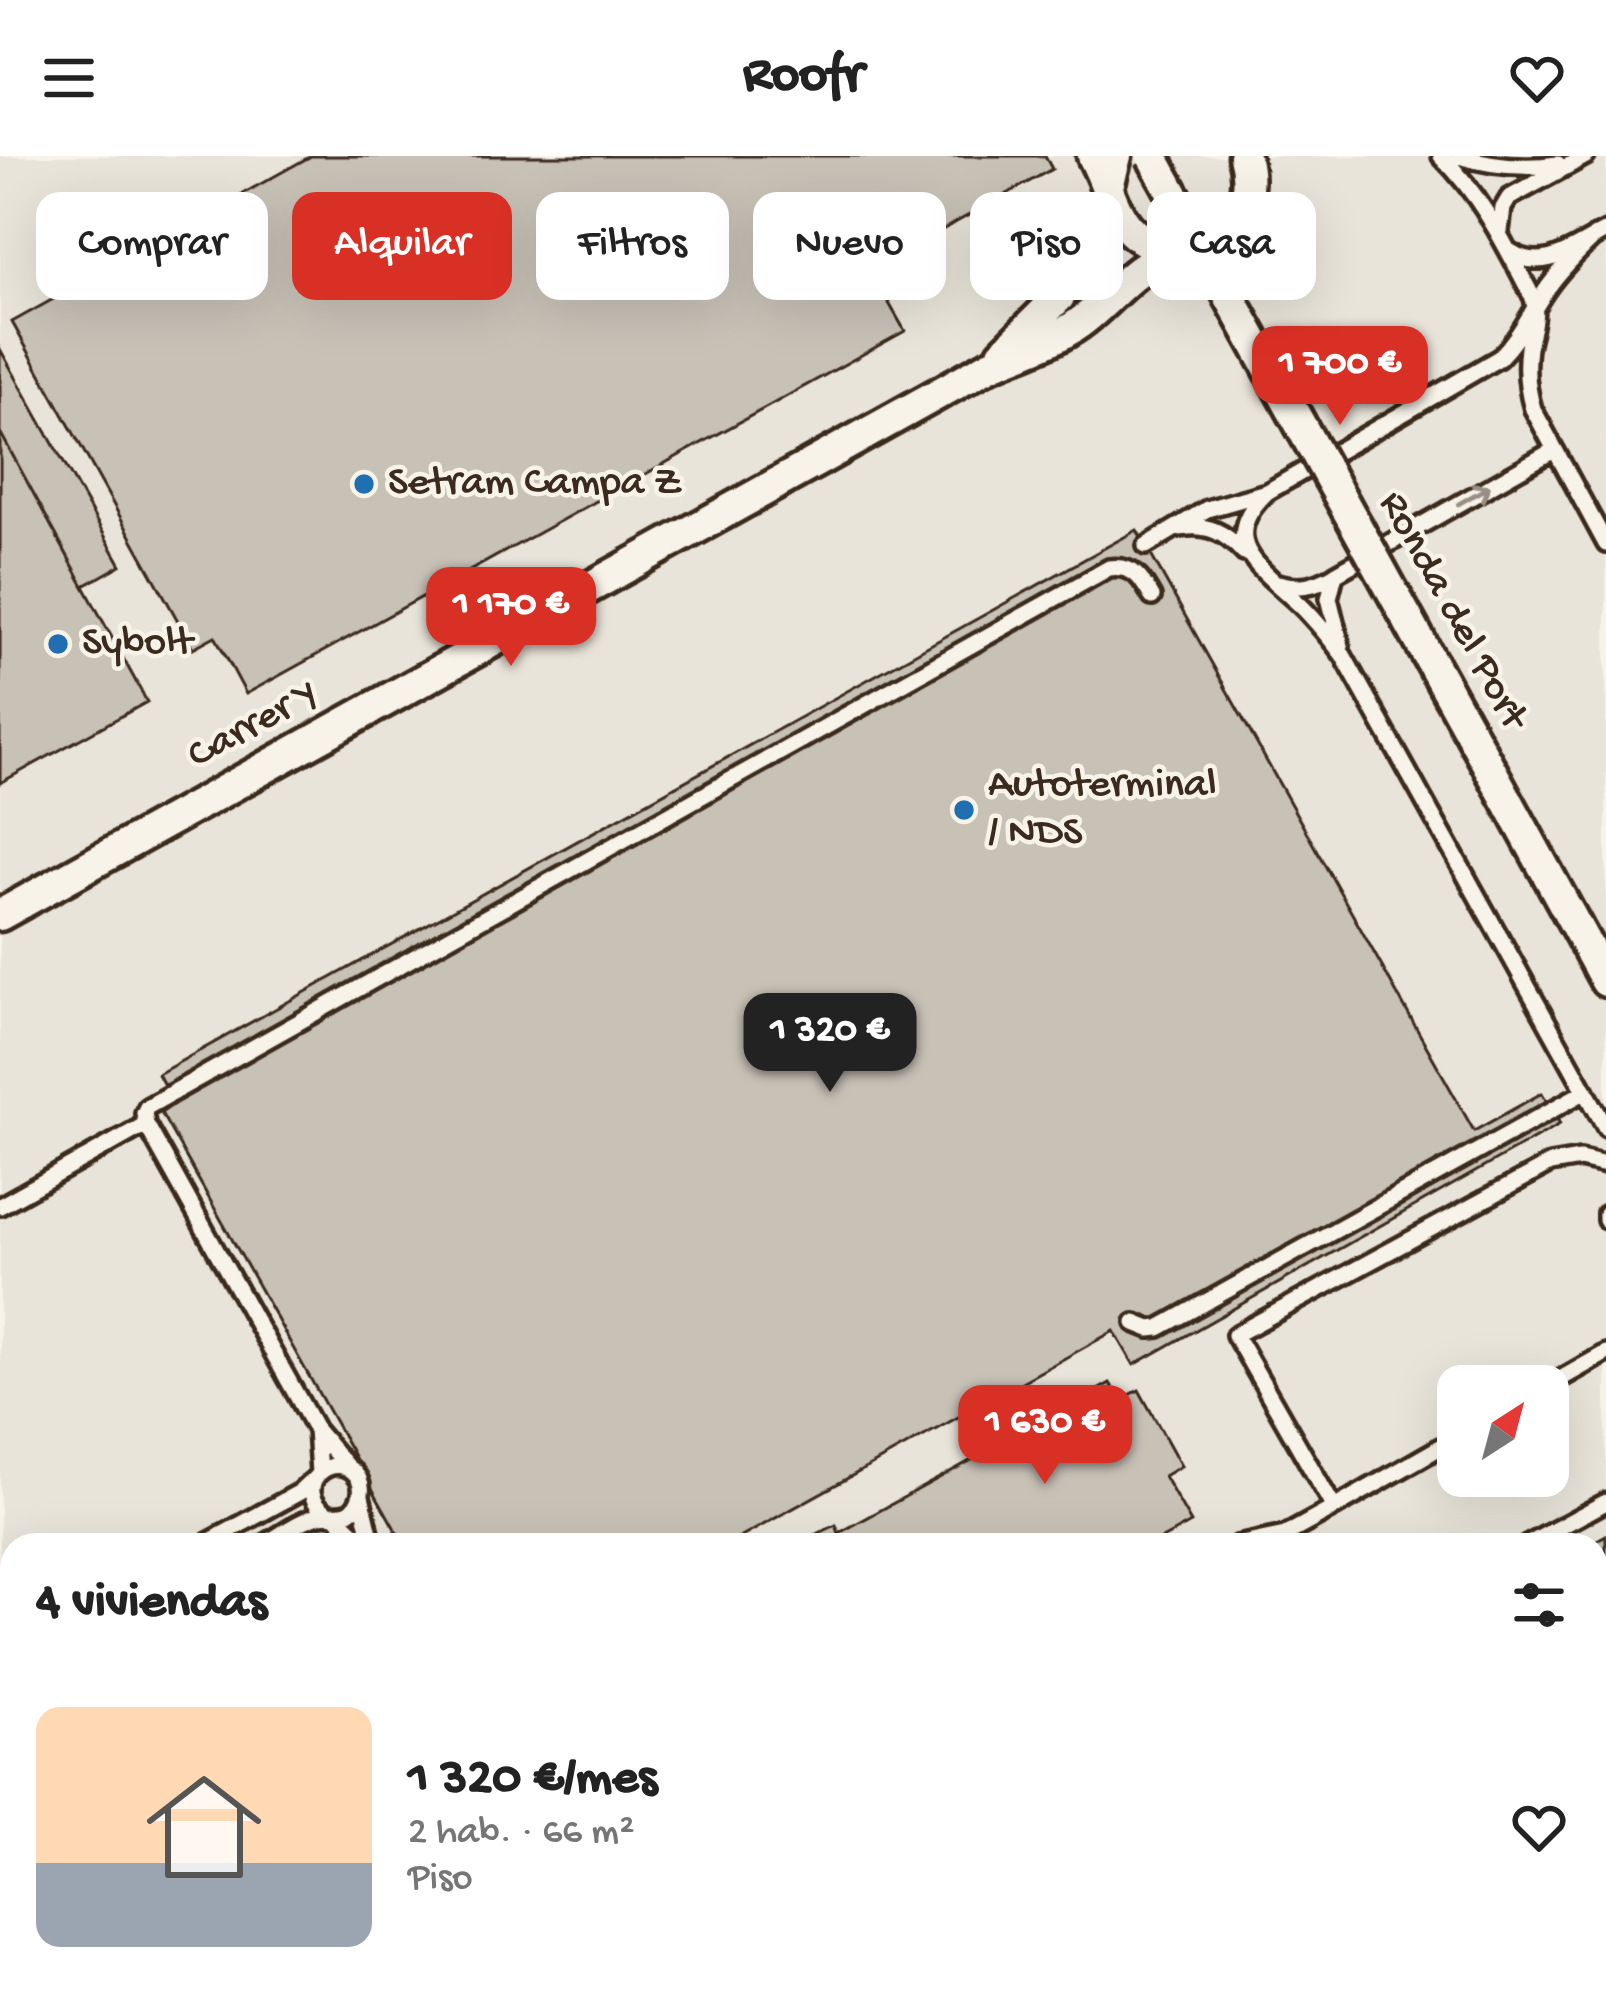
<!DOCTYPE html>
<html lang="es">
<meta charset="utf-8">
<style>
:root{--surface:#fff;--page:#f2f2f2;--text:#222;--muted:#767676;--line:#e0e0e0;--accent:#d93025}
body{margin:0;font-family:"Gochi Hand",sans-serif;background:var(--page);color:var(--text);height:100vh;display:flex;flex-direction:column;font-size:45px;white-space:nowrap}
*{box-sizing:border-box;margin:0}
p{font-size:39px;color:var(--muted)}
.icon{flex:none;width:66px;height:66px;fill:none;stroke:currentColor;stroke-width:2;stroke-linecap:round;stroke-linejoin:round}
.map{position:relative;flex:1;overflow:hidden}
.details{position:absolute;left:0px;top:1377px;width:1608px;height:471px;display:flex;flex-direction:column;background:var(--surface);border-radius:36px 36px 0 0;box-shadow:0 12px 48px #0002}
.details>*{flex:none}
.top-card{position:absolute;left:36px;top:36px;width:1536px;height:108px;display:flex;gap:24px}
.needle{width:78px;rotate:36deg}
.tools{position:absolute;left:1437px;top:1209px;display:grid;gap:24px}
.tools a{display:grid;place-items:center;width:132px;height:132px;border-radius:24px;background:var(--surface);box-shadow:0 12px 48px #0002;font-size:60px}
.price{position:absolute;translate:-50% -102px;padding:0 27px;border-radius:24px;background:var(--accent);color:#fff;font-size:39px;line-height:78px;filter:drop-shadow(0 3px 6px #0008)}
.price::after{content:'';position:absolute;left:50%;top:72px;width:36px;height:27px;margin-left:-18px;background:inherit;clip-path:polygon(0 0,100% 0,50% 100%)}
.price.current{background:#222;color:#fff}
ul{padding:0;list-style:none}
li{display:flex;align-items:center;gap:36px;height:300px;padding:0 36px}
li+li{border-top:3px solid var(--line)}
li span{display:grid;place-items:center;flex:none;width:336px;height:240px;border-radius:24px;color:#555}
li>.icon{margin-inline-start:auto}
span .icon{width:144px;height:144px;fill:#fffc;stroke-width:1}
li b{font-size:51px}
h2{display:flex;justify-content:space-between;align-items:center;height:144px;padding:0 36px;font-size:51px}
.pill{padding:0 42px;border-radius:24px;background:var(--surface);box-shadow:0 12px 48px #0002;font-size:42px;line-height:108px}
.pill.current{background:var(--accent);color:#fff}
header{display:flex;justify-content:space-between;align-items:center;height:156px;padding:0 36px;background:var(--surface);font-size:54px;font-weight:800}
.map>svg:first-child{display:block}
.built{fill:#e9e4d9;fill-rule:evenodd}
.building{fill:#c8c1b6;stroke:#3b2a1e;stroke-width:3}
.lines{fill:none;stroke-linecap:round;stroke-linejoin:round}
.service-casing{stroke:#3b2a1e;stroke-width:24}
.minor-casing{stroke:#3b2a1e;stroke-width:39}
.service{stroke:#f7f3e8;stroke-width:15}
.minor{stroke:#f7f3e8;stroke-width:30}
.minor-bridge-casing{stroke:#3b2a1e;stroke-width:39;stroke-linecap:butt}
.minor-bridge{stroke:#f7f3e8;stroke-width:30}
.oneway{stroke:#998e83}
.poi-dot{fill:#1f6fb2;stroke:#f7f3e8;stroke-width:4.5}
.labels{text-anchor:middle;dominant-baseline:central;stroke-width:9;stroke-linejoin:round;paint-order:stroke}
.poi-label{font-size:42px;fill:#3b2a1e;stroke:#f7f3e8;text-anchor:start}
.street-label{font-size:42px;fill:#3b2a1e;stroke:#f7f3e8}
</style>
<header><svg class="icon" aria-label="menu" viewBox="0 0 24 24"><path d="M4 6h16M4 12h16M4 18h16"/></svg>Roofr<svg class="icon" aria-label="heart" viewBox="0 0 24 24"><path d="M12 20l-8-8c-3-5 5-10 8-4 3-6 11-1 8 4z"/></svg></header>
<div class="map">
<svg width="1606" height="1847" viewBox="0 0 1606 1847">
<rect width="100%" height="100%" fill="#f7f3e8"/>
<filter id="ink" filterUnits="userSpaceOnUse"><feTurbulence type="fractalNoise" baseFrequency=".00833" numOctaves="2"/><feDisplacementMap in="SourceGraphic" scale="24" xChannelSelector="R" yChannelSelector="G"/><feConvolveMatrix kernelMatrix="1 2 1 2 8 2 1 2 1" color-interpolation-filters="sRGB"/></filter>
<g filter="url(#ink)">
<!-- built -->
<path class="built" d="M 0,0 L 1606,0 L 1606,1847 L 0,1847 ZM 1458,1230 L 1548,1230 L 1548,1320 L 1458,1320 ZM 12,1389 L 1596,1389 L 1596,1836 L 12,1836 Z"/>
<!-- building -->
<path class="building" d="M 311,0 L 1045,0 L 1052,13 L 870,114 L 905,175 L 246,538 L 215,480 L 193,492 L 12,166 Z
M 0,193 L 121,409 L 84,430 L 0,276 Z
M 0,276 L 147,546 L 0,627 Z
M 1137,374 L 1474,975 L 1542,937 L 1560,968 L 1134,1209 L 1114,1175 L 727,1389 L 404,1389 L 161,957 L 174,948 L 158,918 Z
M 1110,1227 L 1120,1244 L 1139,1234 L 1181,1310 L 1164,1320 L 1191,1367 L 1151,1389 L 818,1389 L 813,1380 L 836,1369 L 839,1377 L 999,1289 L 991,1275 L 1017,1260 L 1025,1275 Z
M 1606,1379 L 1606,1847 L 765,1847 L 784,1836 L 1596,1836 L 1596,1389 L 1588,1389 Z"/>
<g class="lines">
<defs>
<path id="service" d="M 1441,0 C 1484,43 1505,89 1533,142 C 1538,159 1531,175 1528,192 C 1525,214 1527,233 1533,253 L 1606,388
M 1459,0 C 1492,10 1525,13 1558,8
M 1500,75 L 1503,52 L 1509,42 L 1586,0
M 1595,80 C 1578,96 1562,112 1549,130 C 1531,155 1521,180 1499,202 L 1267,336 C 1214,386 1262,413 1299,448 C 1316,464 1329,481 1343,499 L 1606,972
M 1511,96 C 1544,118 1576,90 1606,75
M 1181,372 C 1208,367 1226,377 1244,397
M 1146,390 L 1207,353 L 1263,337
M 1278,427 C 1300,433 1314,430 1334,419
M 1341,490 L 1329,442 L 1335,418 L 1554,294
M 0,1050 L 146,968
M 1606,1058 L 1606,1064
M 1135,1167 L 1150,1173 L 1159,1172 L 1586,935
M 1548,1230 L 1606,1197
M 316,1274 L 146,968 L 144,957 L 147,951 L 1109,412 C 1134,409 1141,422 1152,441
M 1458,1281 L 1334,1352 L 1235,1179 L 1550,1008 L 1580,1003 L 1606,1009
M 319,1316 L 316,1274 L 348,1312
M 361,1340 L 373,1389
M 335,1359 L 366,1389
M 203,1389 L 300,1336 L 315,1322
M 263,1389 C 281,1379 301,1363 321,1359 C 331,1357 340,1360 349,1356 C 354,1353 358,1347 360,1341 C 362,1335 362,1329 359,1323 C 339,1288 286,1329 327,1357
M 1237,1389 L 1285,1379
M 1290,1389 L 1285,1379 L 1334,1352
M 1527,1389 L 1606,1346
M 0,1455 L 12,1476
M 0,1503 L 12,1496
M 0,1533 L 12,1527
M 0,1662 L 12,1655
M 608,1836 L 614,1847
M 685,1836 L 688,1847
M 719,1847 L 734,1836"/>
<path id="minor" d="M 1093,0 C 1119,50 1116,92 1186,93
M 1003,197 L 1059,141 L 1092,91 L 1116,0
M 1470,576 L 1606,825
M 0,759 L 990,209 C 1015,198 1044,189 1067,175 C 1097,158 1118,128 1147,109 C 1174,92 1209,95 1230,70 C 1248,50 1251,25 1244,0"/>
</defs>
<!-- service casing -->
<use href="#service" class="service-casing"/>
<!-- minor casing -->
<use href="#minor" class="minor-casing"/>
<!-- service -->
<use href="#service" class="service"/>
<!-- minor -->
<use href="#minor" class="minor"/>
<defs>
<path id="minor-bridge" d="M 1152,0 L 1470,576"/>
</defs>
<!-- minor-bridge casing -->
<use href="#minor-bridge" class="minor-bridge-casing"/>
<!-- minor-bridge -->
<use href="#minor-bridge" class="minor-bridge"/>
</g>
<!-- one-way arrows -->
<defs><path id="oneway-shaft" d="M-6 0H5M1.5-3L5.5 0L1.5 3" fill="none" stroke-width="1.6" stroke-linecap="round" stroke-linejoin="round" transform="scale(3)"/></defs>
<use class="oneway" href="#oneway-shaft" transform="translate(1474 339) rotate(-30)"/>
</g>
<!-- markers -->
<g class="poi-dot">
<circle cx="364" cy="328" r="12"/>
<circle cx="58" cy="488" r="12"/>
<circle cx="964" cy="654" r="12"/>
</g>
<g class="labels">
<!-- poi labels -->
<g class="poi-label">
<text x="388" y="328">Setram Campa Z</text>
<text x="82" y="488">Sybolt</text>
<text x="988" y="630">Autoterminal<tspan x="988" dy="48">/ NDS</tspan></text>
</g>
<!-- street labels -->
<g class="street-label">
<text transform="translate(1451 455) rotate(61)">Ronda del Port</text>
<text transform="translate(254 570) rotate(-29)">Carrer Y</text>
</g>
</g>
</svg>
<div class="tools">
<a><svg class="needle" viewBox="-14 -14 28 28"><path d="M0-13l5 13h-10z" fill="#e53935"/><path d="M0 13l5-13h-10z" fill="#767676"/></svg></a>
</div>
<b class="price" style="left:1340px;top:272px">1 700 €</b>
<b class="price" style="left:511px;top:513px">1 170 €</b>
<b class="price current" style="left:830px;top:939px">1 320 €</b>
<b class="price" style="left:1045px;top:1331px">1 630 €</b>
<div class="top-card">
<a class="pill">Comprar</a>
<a class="pill current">Alquilar</a>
<a class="pill">Filtros</a>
<a class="pill">Nuevo</a>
<a class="pill">Piso</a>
<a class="pill">Casa</a>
</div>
<section class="details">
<h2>4 viviendas<svg class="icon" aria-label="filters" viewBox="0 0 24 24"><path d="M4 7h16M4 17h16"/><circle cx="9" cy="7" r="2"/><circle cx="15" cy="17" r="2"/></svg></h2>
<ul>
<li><span style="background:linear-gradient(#ffd9b3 65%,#9aa5b1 0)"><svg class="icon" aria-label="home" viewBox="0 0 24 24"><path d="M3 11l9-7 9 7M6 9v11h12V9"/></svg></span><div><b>1 320 €/mes</b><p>2 hab. · 66 m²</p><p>Piso</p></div><svg class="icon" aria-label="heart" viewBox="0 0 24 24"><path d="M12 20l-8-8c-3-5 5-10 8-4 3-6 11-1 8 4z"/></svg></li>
</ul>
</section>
</div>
